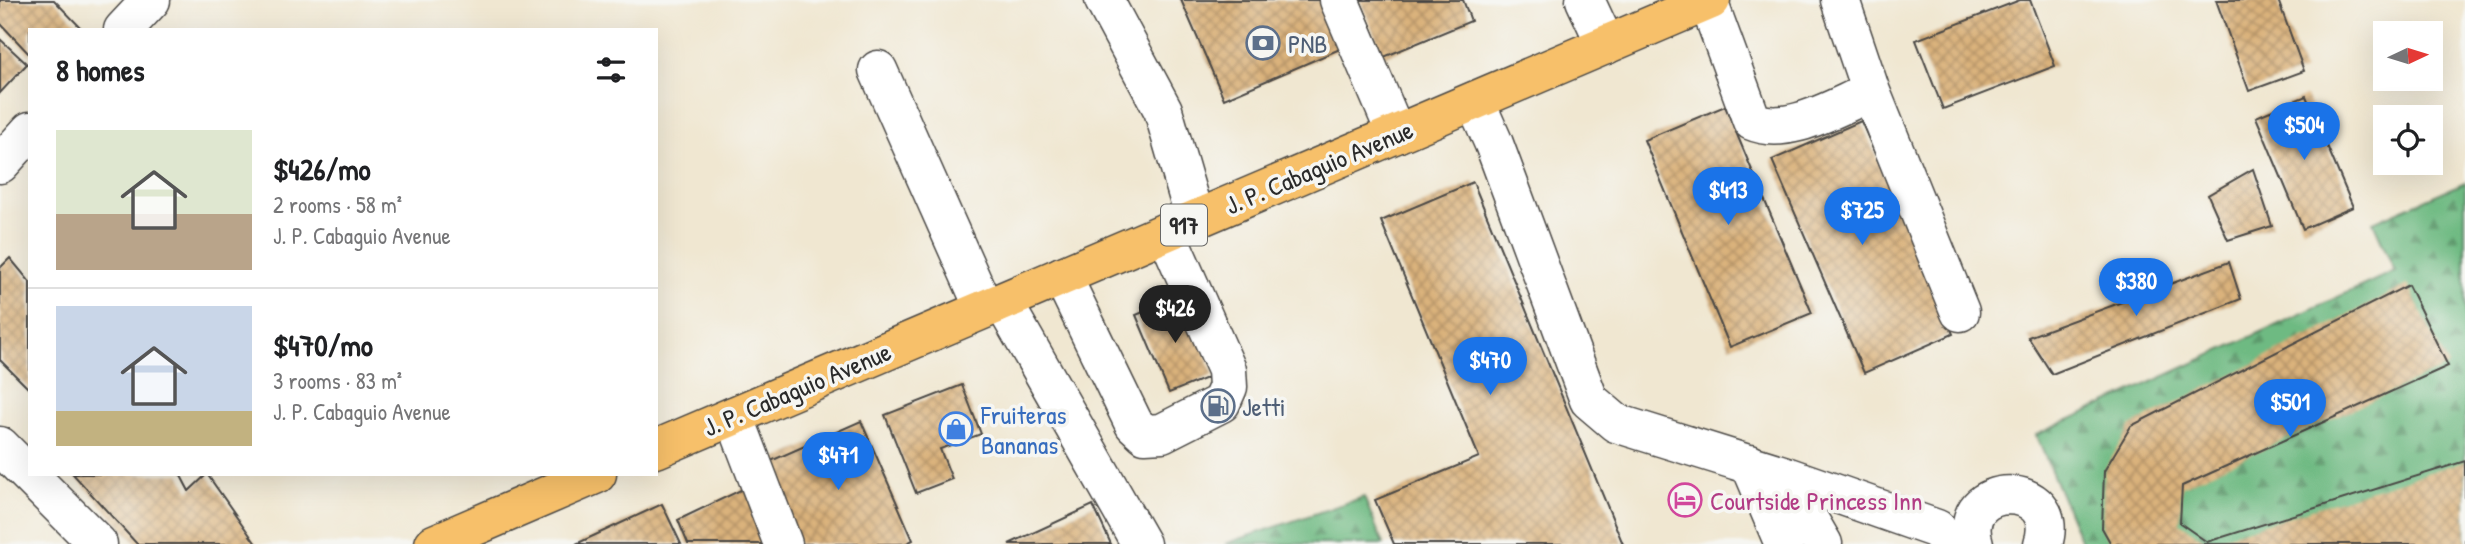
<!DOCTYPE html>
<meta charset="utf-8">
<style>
:root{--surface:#fff;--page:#f2f2f2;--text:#202124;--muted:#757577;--line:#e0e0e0;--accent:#1a73e8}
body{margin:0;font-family:"Patrick Hand",sans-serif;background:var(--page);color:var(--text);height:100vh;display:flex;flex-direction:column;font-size:26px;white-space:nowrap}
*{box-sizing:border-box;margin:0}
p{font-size:23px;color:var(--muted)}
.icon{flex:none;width:38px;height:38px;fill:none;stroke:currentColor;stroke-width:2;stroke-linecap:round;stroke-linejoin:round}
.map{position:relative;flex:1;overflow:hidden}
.details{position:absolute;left:28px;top:28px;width:630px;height:448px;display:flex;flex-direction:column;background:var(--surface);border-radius:0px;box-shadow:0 7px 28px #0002}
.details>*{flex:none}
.needle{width:46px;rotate:86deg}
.tools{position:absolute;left:2373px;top:21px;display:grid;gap:14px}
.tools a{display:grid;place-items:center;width:70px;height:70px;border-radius:0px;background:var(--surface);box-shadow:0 7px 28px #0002;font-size:35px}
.price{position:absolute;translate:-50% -60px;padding:0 16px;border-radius:24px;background:var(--accent);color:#fff;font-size:23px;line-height:46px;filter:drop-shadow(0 2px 4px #0008)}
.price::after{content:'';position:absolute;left:50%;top:42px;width:21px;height:16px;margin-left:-10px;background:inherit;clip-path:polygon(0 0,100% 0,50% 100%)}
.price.on{background:#222;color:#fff}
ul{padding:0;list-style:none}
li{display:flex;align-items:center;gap:21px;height:175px;padding:0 28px}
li+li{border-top:2px solid var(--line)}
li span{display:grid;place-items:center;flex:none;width:196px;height:140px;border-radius:0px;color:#555}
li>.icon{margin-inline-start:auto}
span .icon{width:84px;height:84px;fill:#fffc;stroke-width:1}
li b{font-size:30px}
h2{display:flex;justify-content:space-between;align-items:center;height:84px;padding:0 28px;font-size:30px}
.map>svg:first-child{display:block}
.forest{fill:url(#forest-firs);stroke:#4c7256;stroke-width:2}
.building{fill:url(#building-cross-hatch)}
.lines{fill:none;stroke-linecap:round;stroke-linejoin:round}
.minor-casing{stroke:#494744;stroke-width:41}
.major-casing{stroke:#494744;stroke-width:41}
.minor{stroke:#fff;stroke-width:38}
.major{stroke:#f7c06b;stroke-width:38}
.labels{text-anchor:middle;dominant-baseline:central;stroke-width:7;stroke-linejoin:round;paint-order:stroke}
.shield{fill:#f6f6f2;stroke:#686867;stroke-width:2}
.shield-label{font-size:24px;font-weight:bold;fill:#2b2b2b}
.service-label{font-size:26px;fill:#4e5e75;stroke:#f6f6f2;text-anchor:start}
.street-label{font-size:26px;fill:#2b2b2b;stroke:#f6f6f2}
.shop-label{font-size:26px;fill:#366cbe;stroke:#f6f6f2;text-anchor:start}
.hotel-label{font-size:26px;fill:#b23c85;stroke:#f6f6f2;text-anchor:start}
</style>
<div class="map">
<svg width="2465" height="544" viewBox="0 0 2465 544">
<defs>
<pattern id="forest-firs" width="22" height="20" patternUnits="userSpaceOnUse" patternTransform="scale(1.75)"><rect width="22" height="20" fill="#6eba82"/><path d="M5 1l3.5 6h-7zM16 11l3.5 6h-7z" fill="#5b976b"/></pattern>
<pattern id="building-cross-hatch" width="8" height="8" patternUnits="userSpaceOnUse" patternTransform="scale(1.75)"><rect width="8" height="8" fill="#dab27c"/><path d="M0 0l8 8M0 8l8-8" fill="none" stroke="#b19166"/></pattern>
</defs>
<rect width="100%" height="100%" fill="#f6f6f2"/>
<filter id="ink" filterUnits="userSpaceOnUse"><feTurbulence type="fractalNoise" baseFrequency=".0143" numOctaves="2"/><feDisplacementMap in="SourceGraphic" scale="14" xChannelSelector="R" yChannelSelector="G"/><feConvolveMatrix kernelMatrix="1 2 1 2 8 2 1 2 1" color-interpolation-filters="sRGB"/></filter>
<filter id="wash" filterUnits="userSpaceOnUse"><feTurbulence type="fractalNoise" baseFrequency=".00686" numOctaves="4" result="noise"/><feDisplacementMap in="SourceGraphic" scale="28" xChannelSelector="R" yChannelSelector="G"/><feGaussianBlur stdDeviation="1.57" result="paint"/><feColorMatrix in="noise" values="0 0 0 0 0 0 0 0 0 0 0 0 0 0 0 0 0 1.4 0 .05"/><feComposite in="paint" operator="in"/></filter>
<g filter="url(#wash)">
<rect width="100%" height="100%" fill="#f0e7d1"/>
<!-- forest -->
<path class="forest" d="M 2465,182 L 2465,544 L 2082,544 L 2036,435 L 2395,271 L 2373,222 Z
M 1364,497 L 1383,544 L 1225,544 Z"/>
<g id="blocks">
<!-- building -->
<path class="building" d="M 0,0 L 54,0 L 83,30 L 30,30 L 30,55 L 0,23 Z
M 1181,0 L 1326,0 L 1347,46 L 1224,99 Z
M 1360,0 L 1463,0 L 1471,21 L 1384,57 Z
M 2020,0 L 2030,0 L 2055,66 L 1943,109 L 1916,40 Z
M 2216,0 L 2278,0 L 2304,71 L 2249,91 Z
M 0,39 L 27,64 L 0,93 Z
M 2306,96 L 2353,207 L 2303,229 L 2256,117 Z
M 1725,106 L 1812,313 L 1730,347 L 1644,140 Z
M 1861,121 L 1953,334 L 1864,373 L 1772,160 Z
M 2253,169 L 2272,226 L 2228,240 L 2208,195 Z
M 1473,182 L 1623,544 L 1394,544 L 1375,500 L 1479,457 L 1381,221 Z
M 10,258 L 30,282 L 30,390 L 0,360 L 0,268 Z
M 2229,262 L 2241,299 L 2052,374 L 2028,337 Z
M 2408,285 L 2448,366 L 2182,486 L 2180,523 L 2207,542 L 2465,461 L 2465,544 L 2111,544 L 2102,528 L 2104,471 L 2131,426 Z
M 1182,296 L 1214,375 L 1169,393 L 1136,315 Z
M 962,385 L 981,434 L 940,449 L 952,479 L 916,493 L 885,415 Z
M 861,421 L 913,540 L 905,544 L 798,544 L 764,464 Z
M 73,474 L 180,474 L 189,491 L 207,474 L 256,544 L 137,544 Z
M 749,486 L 773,544 L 688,544 L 678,520 Z
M 662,504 L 681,544 L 576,544 Z
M 1093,505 L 1111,544 L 1009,544 Z"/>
</g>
</g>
<g filter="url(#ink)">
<use href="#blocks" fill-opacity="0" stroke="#494744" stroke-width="2"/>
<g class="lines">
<defs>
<path id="minor" d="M 1104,0 L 1163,110 L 1195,220
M 1339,0 L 1396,134
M 1585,0 L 1606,45
M 1840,0 L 1871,92 L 1960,312
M 1708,1 L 1752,121 C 1789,137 1836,106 1871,92
M 123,30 L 151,0
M 878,70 L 984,308
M 1475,101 L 1494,144 L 1589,400 L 1616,423 L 1783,475 L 1937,529 L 1950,544
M 0,164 L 30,131
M 1062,276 L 1134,424 L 1145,434 L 1162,433 L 1221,403 L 1228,387 L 1227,370 L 1166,232
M 1003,302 L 1141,544
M 734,416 L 783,544
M 0,446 L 98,544
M 1750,464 L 1784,544
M 1783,475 L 1823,544
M 1974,544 C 1954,479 2064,479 2043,544"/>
<path id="major" d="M 656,449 L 1711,0
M 434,544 L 597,474"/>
</defs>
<!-- minor casing -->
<use href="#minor" class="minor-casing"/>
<!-- major casing -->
<use href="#major" class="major-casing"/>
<!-- minor -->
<use href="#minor" class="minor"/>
<!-- major -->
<use href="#major" class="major"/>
</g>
</g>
<!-- icons -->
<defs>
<symbol id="bank-ring" viewBox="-11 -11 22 22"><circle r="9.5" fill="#f6f6f2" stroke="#5c6f8a" stroke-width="1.5"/><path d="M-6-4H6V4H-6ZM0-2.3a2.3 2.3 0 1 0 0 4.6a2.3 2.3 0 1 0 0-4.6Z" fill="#5c6f8a"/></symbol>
<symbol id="fuel-ring" viewBox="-11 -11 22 22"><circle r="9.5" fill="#f6f6f2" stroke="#5c6f8a" stroke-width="1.5"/><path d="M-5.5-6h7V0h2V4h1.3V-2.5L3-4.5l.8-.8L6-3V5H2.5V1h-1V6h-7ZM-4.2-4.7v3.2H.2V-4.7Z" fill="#5c6f8a"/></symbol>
<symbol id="shop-ring" viewBox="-11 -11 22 22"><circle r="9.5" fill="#f6f6f2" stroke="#3f7fe0" stroke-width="1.5"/><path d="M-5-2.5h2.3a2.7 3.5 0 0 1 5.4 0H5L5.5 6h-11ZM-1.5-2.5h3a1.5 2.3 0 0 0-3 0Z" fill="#3f7fe0"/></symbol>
<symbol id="hotel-ring" viewBox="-11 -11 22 22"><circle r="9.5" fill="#f6f6f2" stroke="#d1479c" stroke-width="1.5"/><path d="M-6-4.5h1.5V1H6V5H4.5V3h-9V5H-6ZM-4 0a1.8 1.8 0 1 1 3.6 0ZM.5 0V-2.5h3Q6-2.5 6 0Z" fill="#d1479c"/></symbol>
</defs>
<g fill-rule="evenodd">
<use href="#bank-ring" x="1244" y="24" width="38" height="38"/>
<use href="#fuel-ring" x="1199" y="387" width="38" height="38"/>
<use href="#shop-ring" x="937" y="410" width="38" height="38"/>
<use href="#hotel-ring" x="1666" y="481" width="38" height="38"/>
</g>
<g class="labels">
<!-- shield labels -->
<rect class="shield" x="1161" y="204.5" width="46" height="41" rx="5"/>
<g class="shield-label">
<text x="1184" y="225">917</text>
</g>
<!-- service labels -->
<g class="service-label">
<text x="1288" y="43">PNB</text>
<text x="1242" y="406">Jetti</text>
</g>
<!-- street labels -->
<g class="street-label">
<text transform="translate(1319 167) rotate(-23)">J. P. Cabaguio Avenue</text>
<text transform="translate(797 389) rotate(-23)">J. P. Cabaguio Avenue</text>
</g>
<!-- shop labels -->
<g class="shop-label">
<text x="981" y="414">Fruiteras<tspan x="981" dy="30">Bananas</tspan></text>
</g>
<!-- hotel labels -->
<g class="hotel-label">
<text x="1710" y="500">Courtside Princess Inn</text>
</g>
</g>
</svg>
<div class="tools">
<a><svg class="needle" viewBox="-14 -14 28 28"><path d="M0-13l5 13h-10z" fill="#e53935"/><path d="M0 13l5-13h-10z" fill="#757577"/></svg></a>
<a><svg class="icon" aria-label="locate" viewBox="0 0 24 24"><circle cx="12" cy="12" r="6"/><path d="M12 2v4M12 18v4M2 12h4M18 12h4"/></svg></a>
</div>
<b class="price" style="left:2304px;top:162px">$504</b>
<b class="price" style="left:1728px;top:227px">$413</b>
<b class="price" style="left:1862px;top:247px">$725</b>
<b class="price" style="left:2136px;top:318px">$380</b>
<b class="price on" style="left:1175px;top:345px">$426</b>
<b class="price" style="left:1490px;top:397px">$470</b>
<b class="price" style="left:2290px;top:439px">$501</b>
<b class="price" style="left:838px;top:492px">$471</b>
<section class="details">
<h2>8 homes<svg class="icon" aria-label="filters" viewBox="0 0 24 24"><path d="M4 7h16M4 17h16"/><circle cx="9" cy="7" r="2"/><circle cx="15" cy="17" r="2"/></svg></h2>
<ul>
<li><span style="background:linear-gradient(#dfe7d0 60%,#b9a48a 0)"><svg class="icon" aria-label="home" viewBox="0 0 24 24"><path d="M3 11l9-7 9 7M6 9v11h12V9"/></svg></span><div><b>$426/mo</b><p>2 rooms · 58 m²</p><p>J. P. Cabaguio Avenue</p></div></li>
<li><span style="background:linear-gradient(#c9d6e8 75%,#c2b280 0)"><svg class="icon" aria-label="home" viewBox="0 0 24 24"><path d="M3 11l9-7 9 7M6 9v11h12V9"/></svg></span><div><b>$470/mo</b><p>3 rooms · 83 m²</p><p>J. P. Cabaguio Avenue</p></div></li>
</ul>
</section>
</div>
